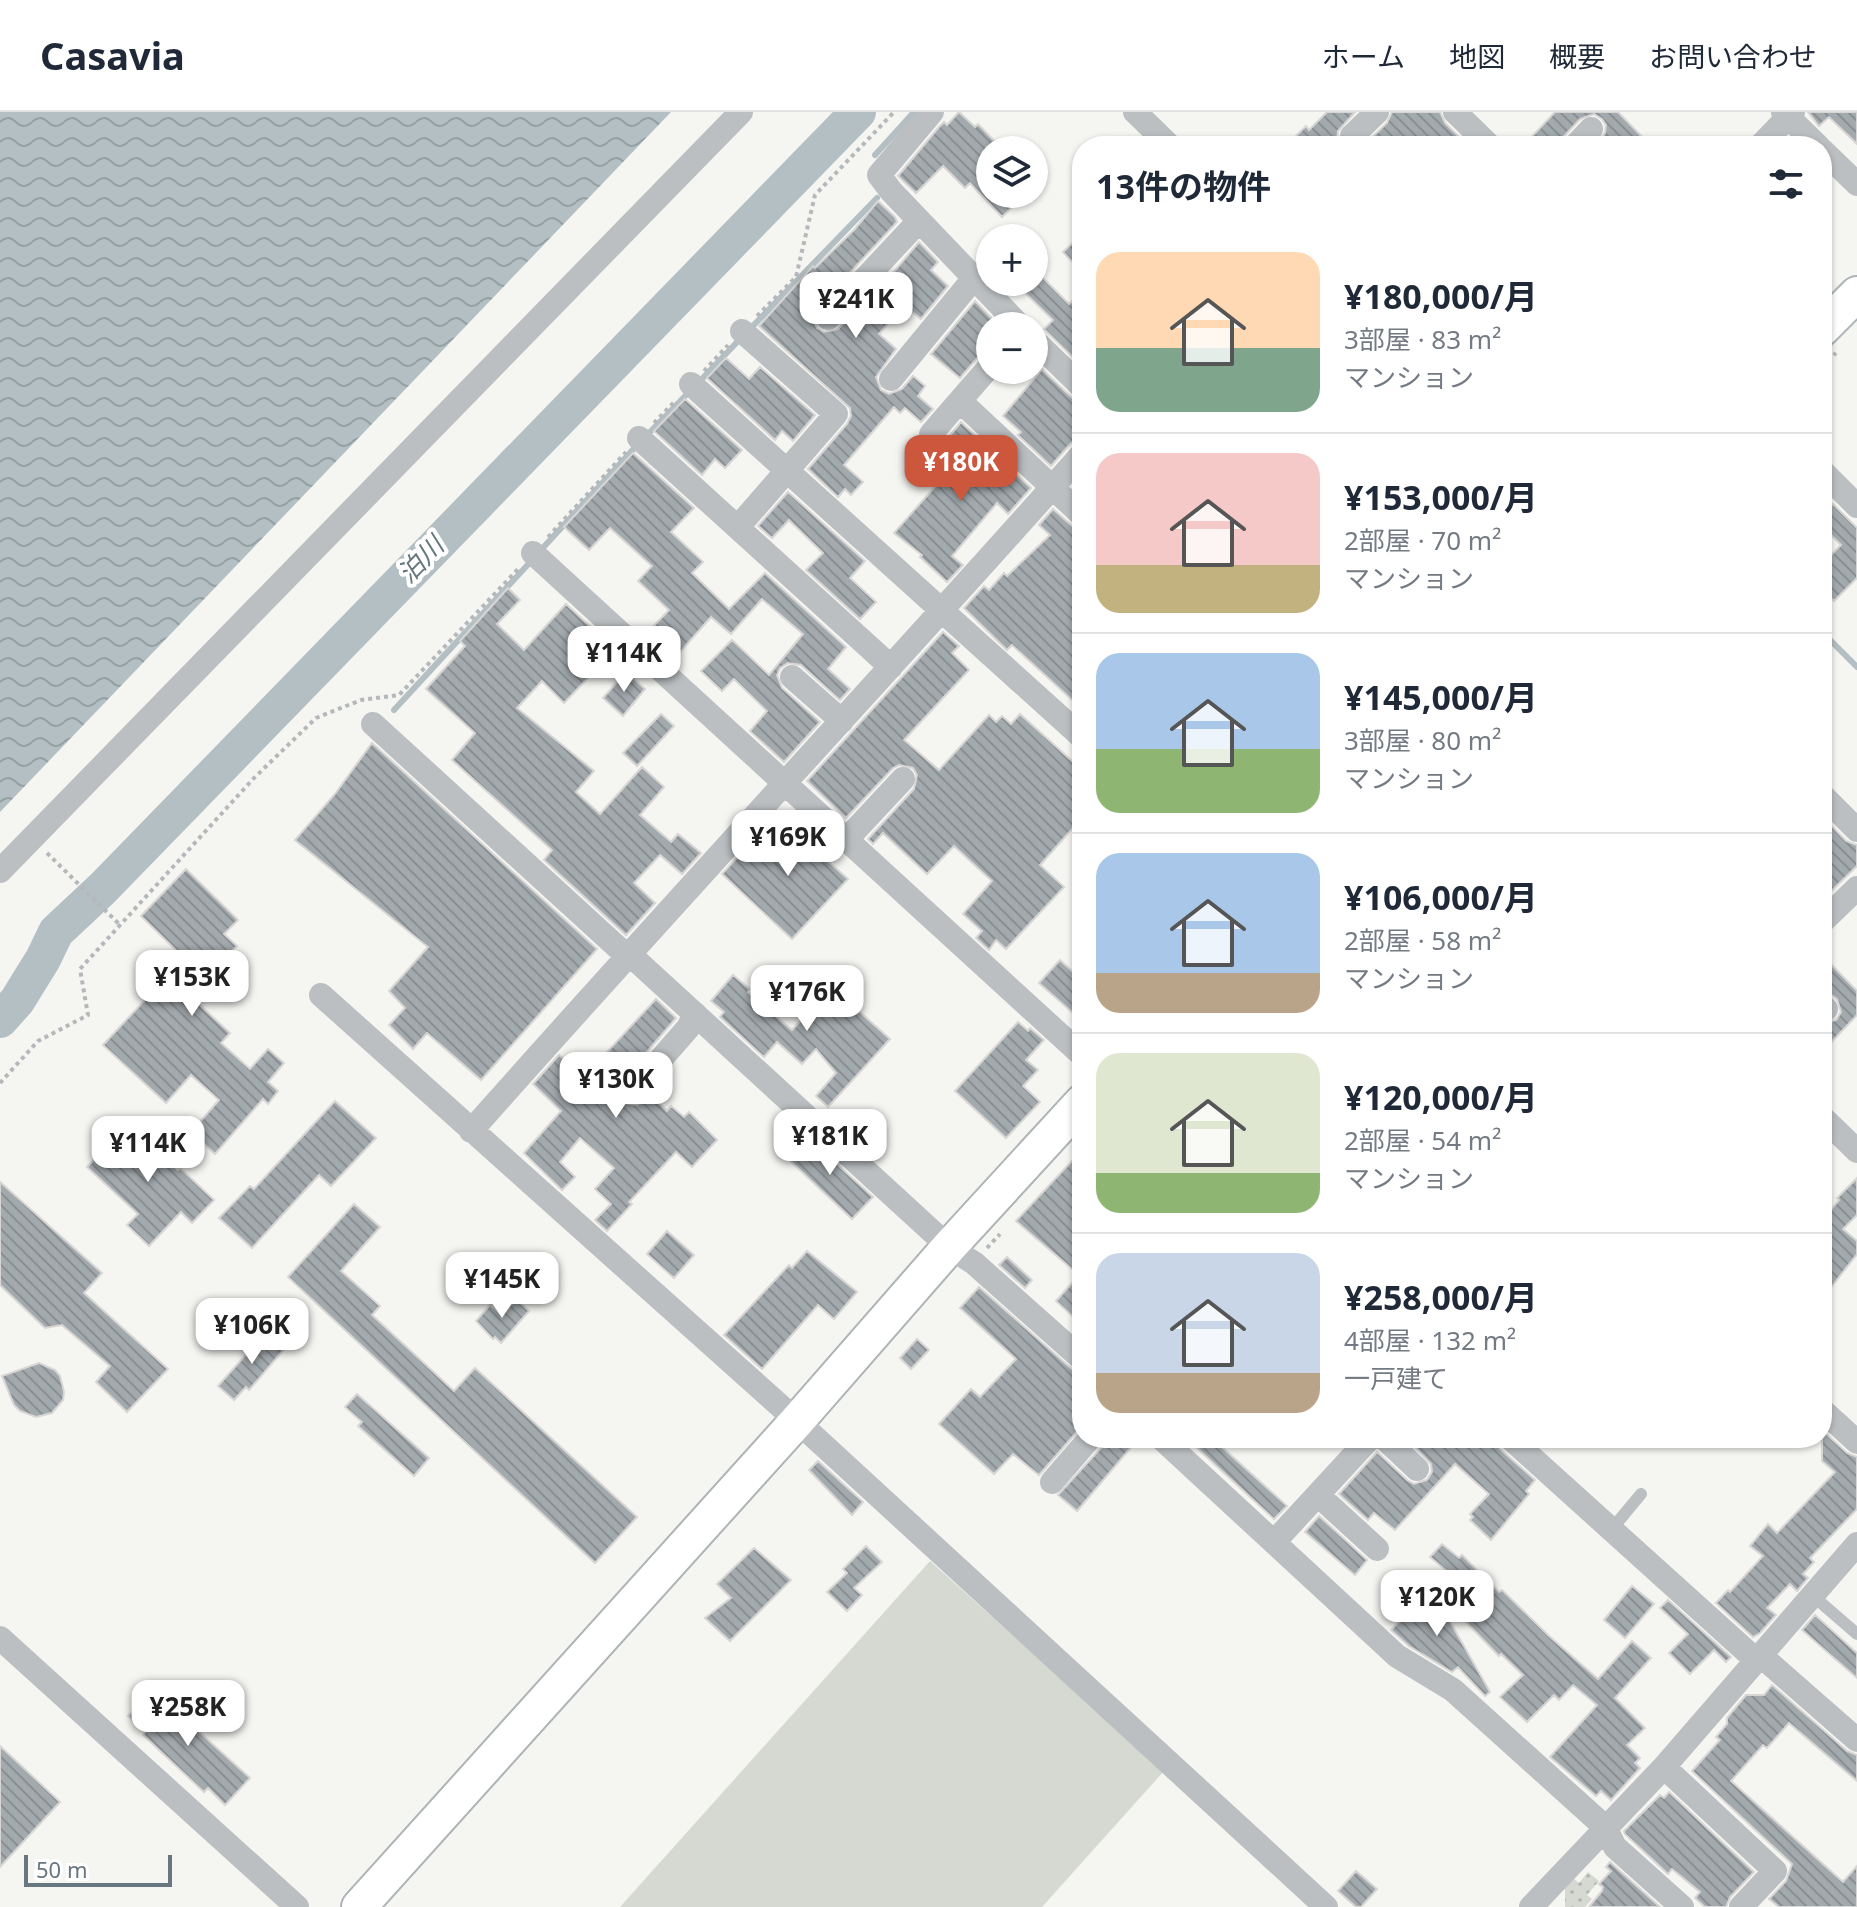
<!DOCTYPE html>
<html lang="ja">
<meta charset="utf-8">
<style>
:root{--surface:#fff;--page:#f2f2f3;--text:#1f2937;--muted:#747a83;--line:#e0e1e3;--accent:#cc573c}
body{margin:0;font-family:"Noto Sans","Noto Sans JP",sans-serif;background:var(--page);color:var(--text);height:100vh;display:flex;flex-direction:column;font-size:30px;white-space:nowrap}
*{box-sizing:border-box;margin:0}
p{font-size:26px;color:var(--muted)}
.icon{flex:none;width:44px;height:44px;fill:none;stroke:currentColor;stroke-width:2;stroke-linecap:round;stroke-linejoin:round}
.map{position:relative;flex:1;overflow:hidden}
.side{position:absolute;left:1072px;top:24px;width:760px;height:1312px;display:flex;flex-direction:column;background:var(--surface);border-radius:32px;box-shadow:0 2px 6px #0004}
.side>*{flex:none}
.controls{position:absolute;left:976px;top:24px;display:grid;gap:16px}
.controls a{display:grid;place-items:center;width:72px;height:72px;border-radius:50%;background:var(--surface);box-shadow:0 2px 6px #0004;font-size:40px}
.scale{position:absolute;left:24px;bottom:20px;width:148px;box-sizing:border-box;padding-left:8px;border:4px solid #68767f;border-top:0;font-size:22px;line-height:28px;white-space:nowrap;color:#68767f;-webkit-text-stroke:6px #fff;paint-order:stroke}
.price{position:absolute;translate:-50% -68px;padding:0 18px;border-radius:16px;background:#fff;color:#222;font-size:26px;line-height:52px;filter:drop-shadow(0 2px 4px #0008)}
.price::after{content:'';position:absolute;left:50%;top:48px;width:24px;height:18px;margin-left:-12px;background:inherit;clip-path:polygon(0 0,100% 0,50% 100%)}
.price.current{background:var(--accent);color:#fff}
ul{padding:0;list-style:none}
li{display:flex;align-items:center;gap:24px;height:200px;padding:0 24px}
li+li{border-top:2px solid var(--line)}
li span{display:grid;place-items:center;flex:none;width:224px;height:160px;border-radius:24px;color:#555}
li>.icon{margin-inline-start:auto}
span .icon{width:96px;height:96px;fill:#fffc;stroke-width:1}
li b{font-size:34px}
h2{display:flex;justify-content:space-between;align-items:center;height:96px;padding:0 24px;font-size:34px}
header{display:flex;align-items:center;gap:48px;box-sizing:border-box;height:112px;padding:0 40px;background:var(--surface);border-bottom:2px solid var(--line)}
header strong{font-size:38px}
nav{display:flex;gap:44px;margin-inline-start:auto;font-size:28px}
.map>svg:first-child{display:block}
.green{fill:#d5d9d2}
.park{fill:url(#park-dots)}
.water{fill:url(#water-waves)}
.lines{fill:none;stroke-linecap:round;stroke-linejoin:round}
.stream{stroke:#b3bfc2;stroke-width:6}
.river{stroke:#b3bfc2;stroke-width:36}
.building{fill:url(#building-back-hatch);stroke:#d7d6d5;stroke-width:2}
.secondary-casing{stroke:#adb3b6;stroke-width:38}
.path{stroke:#b5b8ba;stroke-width:4;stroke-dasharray:4 4;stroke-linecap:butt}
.lane{stroke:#bbbfc2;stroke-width:12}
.street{stroke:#bbbfc2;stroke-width:24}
.secondary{stroke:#fff;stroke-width:34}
.labels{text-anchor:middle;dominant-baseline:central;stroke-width:8;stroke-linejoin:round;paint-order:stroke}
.water-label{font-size:26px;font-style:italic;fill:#64777c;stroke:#fff}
</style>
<header>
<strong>Casavia</strong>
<nav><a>ホーム</a><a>地図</a><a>概要</a><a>お問い合わせ</a></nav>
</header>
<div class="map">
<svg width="1857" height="1795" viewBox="0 0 1857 1795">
<defs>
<pattern id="park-dots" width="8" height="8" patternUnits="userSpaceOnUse" patternTransform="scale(2)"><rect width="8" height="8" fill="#d5d9d2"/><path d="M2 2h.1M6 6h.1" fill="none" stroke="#b1b5b0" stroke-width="1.8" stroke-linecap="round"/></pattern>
<pattern id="water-waves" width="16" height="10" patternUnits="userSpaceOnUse" patternTransform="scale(2)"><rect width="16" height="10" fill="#b3bfc2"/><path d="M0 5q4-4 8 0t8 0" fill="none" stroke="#95a0a3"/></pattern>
<pattern id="building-back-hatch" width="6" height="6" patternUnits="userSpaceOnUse" patternTransform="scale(2)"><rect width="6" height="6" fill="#a3aaae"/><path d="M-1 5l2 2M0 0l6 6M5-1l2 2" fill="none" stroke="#898f93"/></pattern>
</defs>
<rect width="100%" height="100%" fill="#f5f5f2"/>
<!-- green -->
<path class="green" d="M 930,1449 L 1164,1659 L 1042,1795 L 620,1795 Z"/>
<!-- park -->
<path class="park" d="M 1588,1760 L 1599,1769 L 1587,1783 L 1592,1787 L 1585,1795 L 1565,1795 L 1565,1776 L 1573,1766 L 1579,1771 Z"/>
<!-- water -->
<path class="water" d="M 0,0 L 671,0 L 0,700 Z"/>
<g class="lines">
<!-- stream -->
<path class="stream" d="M 875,43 L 914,0
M 749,218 L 877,86
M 699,270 L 741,226
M 646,324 L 691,278
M 540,439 L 638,332
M 1822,520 L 1857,555
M 394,598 L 533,447"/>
<!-- river -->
<path class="river" d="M 0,908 L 17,889 L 43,847 L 56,820 L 103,776 L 858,0"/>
</g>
<!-- building -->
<path class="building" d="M 959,0 L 975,15 L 978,12 L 1003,38 L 990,38 L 990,82 L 1025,82 L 1002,105 L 970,71 L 965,76 L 943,54 L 916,81 L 898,64 L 939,15 L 944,10 L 947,13 Z
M 1327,0 L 1355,0 L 1338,19 L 1337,27 L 1341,34 L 1293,34 L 1298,30 L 1294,26 L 1306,14 L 1309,18 Z
M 1392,0 L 1440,0 L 1445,11 L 1468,34 L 1363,34 L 1387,11 Z
M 1555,0 L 1618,0 L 1651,34 L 1596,34 L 1605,21 L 1606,13 L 1602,7 L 1594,2 L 1580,7 L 1564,24 L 1560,34 L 1523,34 Z
M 1808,0 L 1857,0 L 1857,32 L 1829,5 L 1819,14 Z
M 878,89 L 895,105 L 897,110 L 817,196 L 814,210 L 817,216 L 824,220 L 838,217 L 853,201 L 856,203 L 860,200 L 919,130 L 938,150 L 931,158 L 948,174 L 921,207 L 904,193 L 879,222 L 896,237 L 876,265 L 881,278 L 889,282 L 902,277 L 913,264 L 925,274 L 918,284 L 933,297 L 921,310 L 905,296 L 900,301 L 894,295 L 844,353 L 863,370 L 851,383 L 845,377 L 838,385 L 808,357 L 847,312 L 851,304 L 850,296 L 759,214 L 813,154 L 815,156 L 855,117 Z
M 1082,122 L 1082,160 L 1063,140 Z
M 1037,160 L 1069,192 L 1082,180 L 1082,254 L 1044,217 L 1053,208 L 1021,177 L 1028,170 L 1034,170 L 1034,163 Z
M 975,189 L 999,214 L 990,214 L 990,239 L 979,244 L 960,266 L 931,242 Z
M 726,246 L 749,267 L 760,255 L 815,303 L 793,329 L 782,319 L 775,328 L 707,266 Z
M 1042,257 L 1072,286 L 1082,290 L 1082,327 L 1071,331 L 1051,354 L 1018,323 L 1021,320 L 1003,304 Z
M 685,287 L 742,338 L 725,356 L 715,347 L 702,363 L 654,319 Z
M 961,310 L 1031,376 L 1008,402 L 997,391 L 952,444 L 963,453 L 947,470 L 920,445 L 922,443 L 894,421 L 964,342 L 947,327 Z
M 633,341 L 694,396 L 671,420 L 703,450 L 692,461 L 729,497 L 765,461 L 846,535 L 828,557 L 850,577 L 840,588 L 801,553 L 788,551 L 780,556 L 777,563 L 782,576 L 820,610 L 784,650 L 750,619 L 767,599 L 734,567 L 722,579 L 701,559 L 732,528 L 769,563 L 803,522 L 762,487 L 731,522 L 711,505 L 673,548 L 645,523 L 669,498 L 638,469 L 652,454 L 610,416 L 589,438 L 564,415 Z
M 788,380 L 865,449 L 850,466 L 876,490 L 860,507 L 806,458 L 823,441 L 789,408 L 772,426 L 758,414 Z
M 1833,392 L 1857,416 L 1857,466 L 1834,489 L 1822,477 L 1822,452 L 1841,433 L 1822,414 L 1822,402 Z
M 1053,397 L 1072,414 L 1082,418 L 1082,597 L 1012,533 L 1007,538 L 964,496 L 984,474 L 989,478 L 1004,461 L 1007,464 L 1050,423 L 1039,413 Z
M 508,476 L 520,488 L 497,512 L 524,538 L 566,492 L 604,527 L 579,555 L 589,565 L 564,591 L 542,569 L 517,596 L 594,659 L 576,680 L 600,702 L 642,655 L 664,675 L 640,703 L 671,730 L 678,722 L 701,741 L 682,762 L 660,743 L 634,771 L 655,791 L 626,823 L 544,748 L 552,738 L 452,648 L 475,621 L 426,577 L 465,534 L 460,529 Z
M 943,520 L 959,534 L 952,541 L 969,558 L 904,628 L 939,658 L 989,603 L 996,610 L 1002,604 L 1011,612 L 1020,602 L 1082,658 L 1082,706 L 1040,753 L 1064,775 L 1006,837 L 996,828 L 989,838 L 976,826 L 982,819 L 963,802 L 992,769 L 954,734 L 927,762 L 883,721 L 873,732 L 868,727 L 914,677 L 917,663 L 913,656 L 899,653 L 893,656 L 846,706 L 807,669 Z
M 626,560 L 645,577 L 623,604 L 603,586 Z
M 661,602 L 674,614 L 637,654 L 623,641 Z
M 372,631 L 597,837 L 481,968 L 427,921 L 413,937 L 389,913 L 405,896 L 389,879 L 428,835 L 295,728 L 335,682 Z
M 1822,704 L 1846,729 L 1857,733 L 1857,754 L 1822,788 Z
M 800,706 L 831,734 L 822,744 L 848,767 L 792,827 L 722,762 L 751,730 L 764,743 Z
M 186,757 L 238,808 L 224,822 L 237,834 L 189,883 L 230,921 L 221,931 L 250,957 L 268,937 L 284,951 L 268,970 L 278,979 L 268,992 L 263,987 L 215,1042 L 191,1020 L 219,988 L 191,963 L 166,991 L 103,933 L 184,846 L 141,804 Z
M 1822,843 L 1857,879 L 1857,903 L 1822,940 L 1822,911 L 1836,908 L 1841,900 L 1837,887 L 1825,878 L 1829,875 L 1822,868 Z
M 1060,848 L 1082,868 L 1082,909 L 1039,871 Z
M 733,863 L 750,877 L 748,880 L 792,918 L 832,875 L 890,927 L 828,995 L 816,984 L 836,961 L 816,937 L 802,952 L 777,930 L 764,945 L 720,905 L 724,900 L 711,889 Z
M 656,887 L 676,906 L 622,969 L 618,977 L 619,985 L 624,991 L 637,993 L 650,982 L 667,999 L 671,994 L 684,1005 L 689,1000 L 717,1028 L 692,1055 L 676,1040 L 629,1090 L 632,1092 L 607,1119 L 595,1108 L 611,1092 L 595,1077 L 614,1056 L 580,1026 L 560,1050 L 575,1065 L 562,1078 L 524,1041 L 561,999 L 533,972 L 559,943 L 584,965 Z
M 1018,910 L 1028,919 L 1030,916 L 1044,928 L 1026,948 L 1038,958 L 1023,974 L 1040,990 L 1006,1026 L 955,979 Z
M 335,989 L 376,1026 L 331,1074 L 319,1063 L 252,1136 L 219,1106 L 250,1074 L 254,1077 Z
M 127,1011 L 178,1058 L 180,1056 L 214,1088 L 192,1111 L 181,1100 L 149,1134 L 127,1113 L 138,1102 L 87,1055 Z
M 806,1024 L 873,1085 L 852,1107 L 786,1045 Z
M 1082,1038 L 1082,1213 L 1056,1189 L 1079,1163 L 1016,1109 Z
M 1857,1066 L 1857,1103 L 1843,1117 L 1857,1129 L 1857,1142 L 1822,1187 L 1822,1108 L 1839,1088 L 1837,1086 Z
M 0,1070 L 102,1161 L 84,1181 L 168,1257 L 127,1300 L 96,1270 L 110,1254 L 62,1213 L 45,1216 L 0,1173 Z
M 354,1092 L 380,1115 L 341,1159 L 380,1194 L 372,1203 L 454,1279 L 475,1256 L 637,1405 L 595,1451 L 288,1165 Z
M 667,1119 L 694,1143 L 674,1166 L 647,1142 Z
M 807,1139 L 857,1180 L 834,1207 L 818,1193 L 762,1257 L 724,1223 L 789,1153 L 792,1156 Z
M 1007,1145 L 1032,1168 L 1025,1176 L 999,1153 Z
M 979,1175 L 1082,1266 L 1082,1314 L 1039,1363 L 1013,1342 L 994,1362 L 939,1312 L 971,1277 L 980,1285 L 1016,1247 L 960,1196 Z
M 516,1187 L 529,1199 L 501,1231 L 495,1225 L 493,1227 L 476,1209 L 490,1193 L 502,1203 Z
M 267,1219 L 286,1235 L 249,1278 L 246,1275 L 234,1288 L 218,1274 Z
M 917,1227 L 929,1238 L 911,1257 L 900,1246 Z
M 39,1251 L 55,1258 L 60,1264 L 64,1280 L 63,1288 L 52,1301 L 36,1305 L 20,1299 L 14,1293 L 2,1264 Z
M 357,1282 L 429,1346 L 414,1364 L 358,1314 L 362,1310 L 345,1295 Z
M 1822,1318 L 1847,1341 L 1857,1345 L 1857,1397 L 1810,1446 L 1814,1450 L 1803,1462 L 1808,1466 L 1797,1479 L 1790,1472 L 1767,1496 L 1776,1503 L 1760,1521 L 1753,1525 L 1716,1491 L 1728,1478 L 1730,1480 L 1763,1444 L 1750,1434 L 1768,1412 L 1777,1421 L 1835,1360 L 1822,1349 Z
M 1105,1326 L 1139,1326 L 1077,1399 L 1058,1383 L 1101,1336 Z
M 1186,1326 L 1212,1326 L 1287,1394 L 1274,1407 Z
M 1406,1326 L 1495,1326 L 1500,1337 L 1535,1368 L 1526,1379 L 1529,1382 L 1491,1428 L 1470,1408 L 1473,1405 L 1470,1402 L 1489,1382 L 1455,1352 L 1395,1418 L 1374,1401 L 1368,1408 L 1339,1382 L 1377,1340 L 1407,1368 L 1414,1372 L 1427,1368 L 1432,1360 L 1431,1352 Z
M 818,1349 L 863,1390 L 852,1403 L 809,1358 Z
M 1319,1404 L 1367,1448 L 1355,1463 L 1305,1420 Z
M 1442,1432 L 1459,1446 L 1462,1443 L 1499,1480 L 1502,1478 L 1549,1524 L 1598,1567 L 1632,1529 L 1651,1546 L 1615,1586 L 1645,1616 L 1627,1633 L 1640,1646 L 1635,1651 L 1640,1656 L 1611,1688 L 1601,1679 L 1596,1684 L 1550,1645 L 1597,1593 L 1573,1573 L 1559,1588 L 1554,1583 L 1527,1610 L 1500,1585 L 1523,1563 L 1501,1542 L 1499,1544 L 1432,1475 L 1447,1459 L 1430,1445 Z
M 866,1434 L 882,1450 L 854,1476 L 862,1483 L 847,1499 L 827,1480 L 847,1461 L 843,1457 Z
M 754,1436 L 791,1468 L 730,1529 L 705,1506 L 731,1486 L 717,1472 Z
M 1632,1474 L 1654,1492 L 1625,1526 L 1604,1508 Z
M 1431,1476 L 1490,1580 L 1485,1584 L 1458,1555 L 1452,1560 L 1409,1534 L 1391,1518 Z
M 1668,1488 L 1731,1545 L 1726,1550 L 1714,1538 L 1690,1562 L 1669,1541 L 1688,1522 L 1660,1496 Z
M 1815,1503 L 1857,1541 L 1857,1566 L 1802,1518 Z
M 1772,1573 L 1847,1639 L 1857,1643 L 1857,1669 L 1789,1611 L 1767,1636 L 1763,1633 L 1731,1669 L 1843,1770 L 1857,1754 L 1857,1795 L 1779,1795 L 1769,1787 L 1786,1769 L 1792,1752 L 1692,1659 L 1720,1628 L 1716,1625 L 1727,1612 L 1727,1606 L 1746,1583 L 1764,1583 Z
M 153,1578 L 250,1666 L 225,1693 L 208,1676 L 204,1680 L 143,1623 L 145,1620 L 128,1604 Z
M 0,1634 L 60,1690 L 0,1755 Z
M 1669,1680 L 1754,1760 L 1730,1785 L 1726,1795 L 1705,1795 L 1695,1786 L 1700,1780 L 1672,1757 L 1668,1762 L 1625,1722 L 1624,1719 L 1660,1683 L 1664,1686 Z
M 1610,1750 L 1660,1795 L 1589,1795 L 1602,1779 L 1603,1775 L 1599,1772 L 1611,1759 L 1606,1755 Z
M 1356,1759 L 1377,1777 L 1361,1795 L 1356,1795 L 1338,1779 Z"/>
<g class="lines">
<defs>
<path id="secondary" d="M 1822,217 L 1857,182
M 359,1795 L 797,1309 L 949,1135 L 1082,990"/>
</defs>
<!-- secondary casing -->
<use href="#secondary" class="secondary-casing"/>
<!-- path -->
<path class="path" d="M 757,204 L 796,165 L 815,83 L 894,0
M 1822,254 L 1836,241
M 704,259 L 728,233
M 654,311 L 676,288
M 548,425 L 626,340
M 47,741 L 119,812
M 0,971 L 38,929 L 88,903 L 80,857 L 254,666 L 316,606 L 361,588 L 399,583 L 520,455
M 987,1136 L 1000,1122"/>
<!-- lane -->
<path class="lane" d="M 1611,1418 L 1641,1382
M 1812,1483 L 1857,1522"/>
<!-- street -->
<path class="street" d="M 932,0 L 879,63 L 891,79 L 1020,214
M 1135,0 L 1170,34
M 1455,0 L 1490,34
M 1783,0 L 1818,34
M 1352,24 L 1377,0
M 1575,34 L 1591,17
M 1760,34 L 1793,0
M 1822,38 L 1857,72
M 828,206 L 919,109
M 1034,228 L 1082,275
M 891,267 L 974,166
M 691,272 L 1082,625
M 960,289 L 1082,403
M 931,322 L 990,254
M 639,326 L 891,555
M 1822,359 L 1857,394
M 738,415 L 836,302 L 742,219
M 533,441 L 1082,943
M 792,565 L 842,609
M 373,612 L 627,844 L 638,850 L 949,1135 L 974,1151 L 1082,1247
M 1822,683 L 1857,718
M 846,728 L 903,667
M 0,759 L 741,0
M 1822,810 L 1857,776
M 321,883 L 797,1309 L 1326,1795
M 1822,893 L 1826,897
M 633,979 L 688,916 L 695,902
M 1822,1005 L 1857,1039
M 471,1019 C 673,791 880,569 1082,342
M 1822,1298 L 1857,1330
M 1161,1326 L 1397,1544 L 1453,1578 L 1605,1715 L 1615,1735 L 1682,1795
M 1384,1326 L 1417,1357
M 1510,1326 L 1756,1548
M 1052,1370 L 1090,1326
M 1318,1383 L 1377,1437
M 1274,1430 L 1370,1326
M 0,1526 L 297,1795
M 1760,1543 L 1857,1628
M 1664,1655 L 1775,1759 L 1741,1795
M 1531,1795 L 1664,1655 L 1857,1432"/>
<!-- secondary -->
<use href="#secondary" class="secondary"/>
</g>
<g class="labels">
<!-- water labels -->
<g class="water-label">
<text transform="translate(420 447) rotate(-46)">泊川</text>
</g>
</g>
</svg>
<div class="controls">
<a><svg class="icon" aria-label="layers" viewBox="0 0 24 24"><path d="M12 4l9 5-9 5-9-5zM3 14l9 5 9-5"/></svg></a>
<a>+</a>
<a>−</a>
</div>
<div class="scale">50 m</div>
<b class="price" style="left:856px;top:228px">¥241K</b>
<b class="price current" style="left:961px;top:391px">¥180K</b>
<b class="price" style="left:624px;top:582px">¥114K</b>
<b class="price" style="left:788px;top:766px">¥169K</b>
<b class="price" style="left:192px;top:906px">¥153K</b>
<b class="price" style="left:807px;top:921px">¥176K</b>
<b class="price" style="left:616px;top:1008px">¥130K</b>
<b class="price" style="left:830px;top:1065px">¥181K</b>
<b class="price" style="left:148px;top:1072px">¥114K</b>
<b class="price" style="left:502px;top:1208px">¥145K</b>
<b class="price" style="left:252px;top:1254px">¥106K</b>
<b class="price" style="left:1437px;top:1526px">¥120K</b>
<b class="price" style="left:188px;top:1636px">¥258K</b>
<section class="side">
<h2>13件の物件<svg class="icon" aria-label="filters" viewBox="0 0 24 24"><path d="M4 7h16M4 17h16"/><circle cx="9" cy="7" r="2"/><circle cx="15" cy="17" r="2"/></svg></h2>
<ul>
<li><span style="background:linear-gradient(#ffd9b3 60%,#7fa58c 0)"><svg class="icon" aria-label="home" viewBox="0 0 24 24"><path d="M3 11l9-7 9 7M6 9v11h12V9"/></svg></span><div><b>¥180,000/月</b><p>3部屋 · 83 m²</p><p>マンション</p></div></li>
<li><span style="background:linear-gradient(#f6c9c9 70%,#c2b280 0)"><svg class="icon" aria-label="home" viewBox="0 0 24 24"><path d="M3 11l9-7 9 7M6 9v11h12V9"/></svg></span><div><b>¥153,000/月</b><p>2部屋 · 70 m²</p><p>マンション</p></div></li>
<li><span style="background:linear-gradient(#a9c7e8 60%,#8fb573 0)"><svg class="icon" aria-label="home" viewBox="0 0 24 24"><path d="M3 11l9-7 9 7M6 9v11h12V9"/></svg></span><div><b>¥145,000/月</b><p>3部屋 · 80 m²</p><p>マンション</p></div></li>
<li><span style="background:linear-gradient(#a9c7e8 75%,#b9a48a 0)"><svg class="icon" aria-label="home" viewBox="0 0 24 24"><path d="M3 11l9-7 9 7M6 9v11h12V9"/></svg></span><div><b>¥106,000/月</b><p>2部屋 · 58 m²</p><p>マンション</p></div></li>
<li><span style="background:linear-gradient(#dfe7d0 75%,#8fb573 0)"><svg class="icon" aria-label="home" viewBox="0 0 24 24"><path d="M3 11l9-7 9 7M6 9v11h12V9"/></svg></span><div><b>¥120,000/月</b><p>2部屋 · 54 m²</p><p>マンション</p></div></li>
<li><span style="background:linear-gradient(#c9d6e8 75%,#b9a48a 0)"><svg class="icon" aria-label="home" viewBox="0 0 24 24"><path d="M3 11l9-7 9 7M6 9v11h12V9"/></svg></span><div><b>¥258,000/月</b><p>4部屋 · 132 m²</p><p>一戸建て</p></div></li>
</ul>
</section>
</div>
